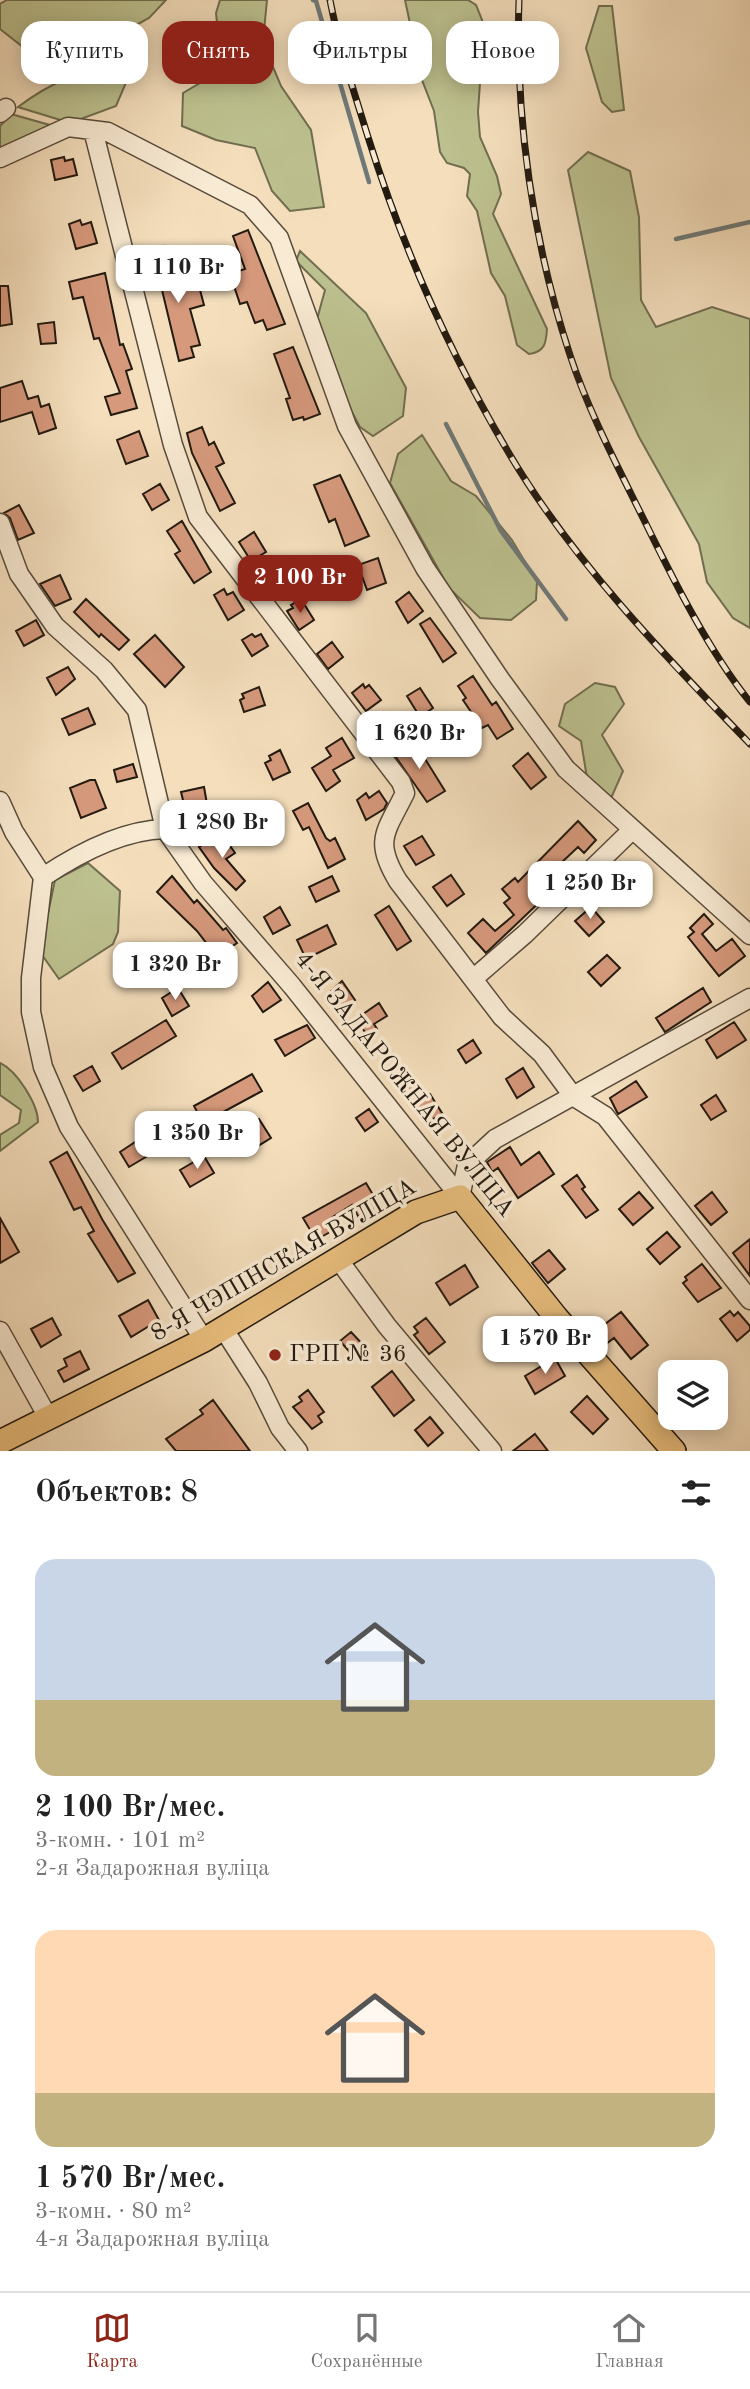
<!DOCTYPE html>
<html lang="ru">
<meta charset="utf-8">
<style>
:root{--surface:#fff;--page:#f6f6f6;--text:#222;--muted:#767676;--line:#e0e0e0;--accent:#8f2418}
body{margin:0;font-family:"Old Standard TT",serif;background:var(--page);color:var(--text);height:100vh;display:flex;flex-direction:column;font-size:26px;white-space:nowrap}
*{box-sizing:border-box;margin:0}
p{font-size:23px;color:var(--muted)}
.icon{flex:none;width:38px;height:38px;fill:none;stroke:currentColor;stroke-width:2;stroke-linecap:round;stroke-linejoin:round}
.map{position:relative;height:1451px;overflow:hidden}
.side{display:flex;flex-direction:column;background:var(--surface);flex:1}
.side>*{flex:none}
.hud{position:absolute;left:21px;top:21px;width:709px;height:63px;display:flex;gap:14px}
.tools{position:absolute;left:658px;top:1360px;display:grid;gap:14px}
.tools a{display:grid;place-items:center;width:70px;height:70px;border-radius:14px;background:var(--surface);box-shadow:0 4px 18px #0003;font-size:35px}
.price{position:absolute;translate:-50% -60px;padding:0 16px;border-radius:14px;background:#fff;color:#222;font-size:23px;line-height:46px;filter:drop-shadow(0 2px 4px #0008)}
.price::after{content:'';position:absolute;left:50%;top:42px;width:21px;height:16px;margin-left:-10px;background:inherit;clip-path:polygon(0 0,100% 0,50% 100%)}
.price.current{background:var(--accent);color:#fff}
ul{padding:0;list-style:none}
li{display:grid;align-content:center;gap:14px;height:371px;padding:0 35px}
li span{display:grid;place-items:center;height:217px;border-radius:21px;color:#555}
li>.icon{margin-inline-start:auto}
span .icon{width:126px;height:126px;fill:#fffc;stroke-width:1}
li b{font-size:30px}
h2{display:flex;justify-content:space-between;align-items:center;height:84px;padding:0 35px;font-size:30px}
.chip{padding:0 24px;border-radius:21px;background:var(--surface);box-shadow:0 4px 18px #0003;font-size:24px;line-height:63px}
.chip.current{background:var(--accent);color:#fff}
.dock{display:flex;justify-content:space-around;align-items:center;height:98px;border-top:2px solid var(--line);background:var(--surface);font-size:19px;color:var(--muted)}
.dock a{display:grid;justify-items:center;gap:4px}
.dock .current{color:var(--accent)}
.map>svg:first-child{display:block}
.green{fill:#bdc18f;stroke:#706e50;stroke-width:2}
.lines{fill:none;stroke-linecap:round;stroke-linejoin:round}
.stream{stroke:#6e7977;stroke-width:4.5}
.building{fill:#d6997c;stroke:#231a10;stroke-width:2}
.minor-casing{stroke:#574b3b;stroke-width:21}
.major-casing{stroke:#231a10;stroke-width:26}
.minor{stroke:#f8ead3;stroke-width:18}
.major{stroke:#eabf7e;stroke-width:23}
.rail-casing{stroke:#231a10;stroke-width:7}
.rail{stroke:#f8ead3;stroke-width:4.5;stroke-dasharray:13;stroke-linecap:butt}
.poi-dot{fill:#8f2418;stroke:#f8ead3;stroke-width:2.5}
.labels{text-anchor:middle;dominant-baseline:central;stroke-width:7;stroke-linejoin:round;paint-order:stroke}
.street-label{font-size:24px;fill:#231a10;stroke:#f8ead3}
.poi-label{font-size:24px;fill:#231a10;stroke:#f8ead3;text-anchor:start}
</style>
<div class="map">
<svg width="750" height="1451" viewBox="0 0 750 1451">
<rect width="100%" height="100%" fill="#f4debc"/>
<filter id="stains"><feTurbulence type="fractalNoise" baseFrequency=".00286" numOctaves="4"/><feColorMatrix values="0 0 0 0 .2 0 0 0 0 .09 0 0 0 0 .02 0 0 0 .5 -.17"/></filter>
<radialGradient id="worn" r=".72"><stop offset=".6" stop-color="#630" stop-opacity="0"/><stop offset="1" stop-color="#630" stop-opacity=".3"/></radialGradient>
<!-- green -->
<path class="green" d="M 7,0 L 166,0 L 149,18 L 129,29 L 57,55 L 28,51 L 0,29 L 0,4 Z
M 220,0 L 267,0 L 264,31 L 270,60 L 281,86 L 311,130 L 324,207 L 290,211 L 272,191 L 255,148 L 216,140 L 182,126 L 183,93 L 222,70 L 216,13 Z
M 405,0 L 468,0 L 476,5 L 484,25 L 478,112 L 480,137 L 497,176 L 501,194 L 493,214 L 547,329 C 546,343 545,352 529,354 L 517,345 L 505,296 L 491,273 L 477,211 L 467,196 L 470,174 L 464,168 L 447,163 L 440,152 L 434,111 L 422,80 Z
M 599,6 L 612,6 L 624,110 L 612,112 L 602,102 L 586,48 Z
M 123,61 L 131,71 L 116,106 L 70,123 L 18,107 C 51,82 82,70 123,61 Z
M 11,114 L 57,127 L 0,149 L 0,126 Z
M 588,152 L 630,171 L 639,217 L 641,300 L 656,327 L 712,307 L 750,319 L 750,628 L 733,618 L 707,582 L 699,544 L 639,437 L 611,378 L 568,170 Z
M 300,251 L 366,313 L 406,388 L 403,416 L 373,436 L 360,427 L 344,397 L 316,323 L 325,290 L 296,261 Z
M 422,435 L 451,481 L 476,496 L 512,540 L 537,582 L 536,600 L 511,620 L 480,618 L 449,588 L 390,483 L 398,454 Z
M 595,683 L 615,687 L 624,704 L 602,735 L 623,771 L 612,796 L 604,797 L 587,778 L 581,741 L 559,726 L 565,704 Z
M 88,863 L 120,891 L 118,932 L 113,944 L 59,979 L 40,952 L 55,880 Z
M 0,1063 C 17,1071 38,1104 38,1122 L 0,1151 L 0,1135 L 19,1123 L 21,1110 L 0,1095 Z"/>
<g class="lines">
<!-- stream -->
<path class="stream" d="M 313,0 L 316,1 L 369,182
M 676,239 L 750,222
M 446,424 L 501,531 L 566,619"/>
</g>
<!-- building -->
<path class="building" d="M 64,157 L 65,161 L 73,159 L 77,175 L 55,180 L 51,160 Z
M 80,220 L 82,225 L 91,222 L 97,243 L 76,249 L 69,224 Z
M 248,230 L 285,324 L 267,330 L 263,320 L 255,323 L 247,302 L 240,304 L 230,274 L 245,269 L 233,236 Z
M 164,246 L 179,291 L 199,286 L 204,305 L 190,309 L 200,345 L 191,347 L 194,357 L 179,361 L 157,269 L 154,270 L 148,251 Z
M 105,273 L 120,345 L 123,344 L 132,369 L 126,371 L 137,408 L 111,415 L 105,397 L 120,393 L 99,338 L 94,339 L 83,297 L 73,299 L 69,282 Z
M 0,286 L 8,286 L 12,324 L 0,326 Z
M 54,322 L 56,343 L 41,344 L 38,324 Z
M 293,347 L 320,414 L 304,420 L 303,417 L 293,420 L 286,399 L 290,398 L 274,354 Z
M 22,381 L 28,399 L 38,396 L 41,407 L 49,404 L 56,428 L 39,434 L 32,412 L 0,422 L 0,388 Z
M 202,427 L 209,445 L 214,442 L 224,463 L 216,467 L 235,503 L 220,511 L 192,453 L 187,433 Z
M 139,431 L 148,456 L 126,464 L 117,440 Z
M 340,475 L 369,536 L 345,546 L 335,519 L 329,522 L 314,485 Z
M 160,484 L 169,500 L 152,510 L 143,494 Z
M 19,505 L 34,533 L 18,540 L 10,518 L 4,513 Z
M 182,521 L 211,572 L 194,583 L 175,554 L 180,551 L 167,531 Z
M 254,532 L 266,552 L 251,561 L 239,542 Z
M 378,558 L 386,583 L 367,590 L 358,565 Z
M 60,575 L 71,599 L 55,606 L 40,584 Z
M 224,589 L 227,595 L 233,592 L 244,610 L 228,620 L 214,595 Z
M 409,592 L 423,611 L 408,623 L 396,602 Z
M 86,599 L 129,640 L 119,650 L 101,634 L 99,637 L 74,612 Z
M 301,599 L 314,620 L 299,630 L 287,611 L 293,608 L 291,605 Z
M 430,618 L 456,653 L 443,662 L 420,624 Z
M 36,620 L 44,635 L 24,646 L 16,631 Z
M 252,634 L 255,637 L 261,634 L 268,646 L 252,656 L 242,640 Z
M 155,635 L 184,667 L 165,687 L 134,654 Z
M 332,642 L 343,657 L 328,669 L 317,654 Z
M 68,667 L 75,679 L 56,695 L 47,678 Z
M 473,676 L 492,705 L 496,702 L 513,729 L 497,739 L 488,725 L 482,728 L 463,700 L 466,698 L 458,686 Z
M 363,684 L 365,688 L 369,685 L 381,700 L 366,711 L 352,693 Z
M 259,687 L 265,705 L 244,712 L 240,700 L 244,698 L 242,694 Z
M 420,688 L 433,708 L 420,717 L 407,696 Z
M 88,708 L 95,724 L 69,735 L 62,719 Z
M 342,738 L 354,758 L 333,770 L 340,781 L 326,791 L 312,768 L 331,756 L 326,748 Z
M 414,741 L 445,791 L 427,802 L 393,753 Z
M 280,750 L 290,772 L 273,780 L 265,763 L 271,760 L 269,756 Z
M 528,753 L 546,777 L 531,789 L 513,766 Z
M 133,764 L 137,777 L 117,782 L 114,770 Z
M 90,780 L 95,780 L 106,808 L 81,818 L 70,788 Z
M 204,787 L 207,804 L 200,805 L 207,822 L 190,829 L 181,792 Z
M 379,791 L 387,803 L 384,809 L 366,820 L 357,800 L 366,793 L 369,798 Z
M 308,803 L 326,838 L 330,841 L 335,838 L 345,859 L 328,868 L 309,827 L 303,830 L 293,811 Z
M 578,821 L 596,840 L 584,853 L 578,847 L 560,864 L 569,874 L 486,953 L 468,933 L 483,919 L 495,931 L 514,915 L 504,903 L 510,898 L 502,889 L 515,878 L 518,882 Z
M 221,833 L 235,853 L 226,859 L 245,881 L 236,890 L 214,868 L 199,847 Z
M 422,836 L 434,855 L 416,865 L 404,846 Z
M 631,871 L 645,885 L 632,898 L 618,884 Z
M 451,875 L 464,894 L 447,906 L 433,887 Z
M 172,876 L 194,903 L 197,900 L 223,930 L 226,928 L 237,943 L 217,957 L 197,931 L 157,892 Z
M 332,876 L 339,891 L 316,902 L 309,887 Z
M 389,906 L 411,941 L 397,950 L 375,915 Z
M 280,907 L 290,925 L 273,934 L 264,917 Z
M 591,907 L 604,922 L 589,936 L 575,921 Z
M 704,914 L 713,924 L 702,934 L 716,951 L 732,939 L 745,956 L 719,976 L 688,937 L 694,932 L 690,928 Z
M 327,925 L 336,944 L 306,959 L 297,940 Z
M 607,955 L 620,968 L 601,986 L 588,972 Z
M 342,981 L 355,1000 L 339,1011 L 328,994 Z
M 268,982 L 281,1000 L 263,1012 L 252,996 Z
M 178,988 L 189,1006 L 172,1016 L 162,998 Z
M 703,988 L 711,1002 L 665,1032 L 656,1018 Z
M 379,1003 L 387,1016 L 374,1024 L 377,1029 L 367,1035 L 356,1019 Z
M 166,1020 L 176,1036 L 122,1069 L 112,1053 Z
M 734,1022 L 746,1040 L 717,1058 L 706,1040 Z
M 307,1025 L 315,1038 L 285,1056 L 275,1040 Z
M 473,1040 L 481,1053 L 466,1063 L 458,1050 Z
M 92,1066 L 100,1081 L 83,1091 L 74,1076 Z
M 523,1068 L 534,1087 L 517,1098 L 506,1079 Z
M 252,1074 L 262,1091 L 203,1123 L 194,1106 Z
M 411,1076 L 425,1097 L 430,1094 L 442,1113 L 426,1124 L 407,1095 L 404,1097 L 397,1085 Z
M 636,1081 L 647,1097 L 618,1114 L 610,1098 Z
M 716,1095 L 726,1111 L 711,1120 L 701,1105 Z
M 369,1109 L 378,1122 L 365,1131 L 356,1118 Z
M 173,1117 L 183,1135 L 129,1167 L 120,1152 Z
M 259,1119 L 271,1138 L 245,1154 L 233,1134 Z
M 510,1147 L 521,1165 L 539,1152 L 554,1174 L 518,1198 L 498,1168 L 492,1172 L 487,1162 Z
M 67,1152 L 102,1219 L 135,1273 L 118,1282 L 88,1234 L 94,1231 L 81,1207 L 74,1210 L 50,1162 Z
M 204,1156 L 214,1173 L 190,1187 L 180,1170 Z
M 577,1175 L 585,1187 L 582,1189 L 598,1210 L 586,1218 L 562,1186 Z
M 366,1183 L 379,1205 L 359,1218 L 352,1205 L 331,1218 L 337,1228 L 316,1240 L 303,1218 Z
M 639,1192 L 653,1208 L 633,1225 L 619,1209 Z
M 712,1192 L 727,1212 L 711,1225 L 695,1206 Z
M 0,1218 L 19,1252 L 0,1263 Z
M 667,1232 L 680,1247 L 660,1264 L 647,1249 Z
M 750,1239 L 750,1276 L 733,1253 Z
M 549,1250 L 565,1269 L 548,1283 L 532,1263 Z
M 702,1264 L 721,1288 L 698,1302 L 683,1283 L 687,1280 L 685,1277 Z
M 465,1265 L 478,1287 L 450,1305 L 436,1283 Z
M 148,1300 L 159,1320 L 131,1337 L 119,1316 Z
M 730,1311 L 734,1316 L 738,1312 L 750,1326 L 750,1330 L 737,1341 L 720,1319 Z
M 621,1312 L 648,1345 L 631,1359 L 614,1338 L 602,1347 L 592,1334 Z
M 52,1318 L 61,1335 L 41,1347 L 31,1329 Z
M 426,1318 L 445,1342 L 429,1354 L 414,1335 L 418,1332 L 414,1327 Z
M 351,1332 L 367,1349 L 356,1359 L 340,1341 Z
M 80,1351 L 89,1369 L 64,1382 L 58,1371 L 67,1366 L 64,1359 Z
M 555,1358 L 565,1376 L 535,1394 L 525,1376 Z
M 392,1371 L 414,1400 L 394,1416 L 372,1387 Z
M 308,1390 L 324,1412 L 318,1416 L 322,1422 L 312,1429 L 293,1407 L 302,1401 L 299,1397 Z
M 587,1396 L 608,1419 L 593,1434 L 571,1412 Z
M 213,1400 L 250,1451 L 176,1451 L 166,1439 L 203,1414 L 200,1410 Z
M 430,1417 L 443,1433 L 428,1446 L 415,1430 Z
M 535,1434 L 548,1451 L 513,1451 Z"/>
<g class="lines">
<defs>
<path id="minor" d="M 0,113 L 6,108
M 93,130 L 173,445 L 198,517 L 401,782 L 405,793 C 386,832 373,840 398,881 L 502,1017 L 542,1054 L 573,1096 L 605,1116 L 750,1300
M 0,158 L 68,127 L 108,132 L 250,205 L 279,238 L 347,426 L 425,568 L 500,679 L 566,769 L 750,935
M 0,523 L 19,574 L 55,626 L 104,670 L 137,710 L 165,829 L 203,883 L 292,986 L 460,1197
M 0,801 L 14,832 L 43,877 L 31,978 L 31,1012 L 43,1067 L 69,1127 L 204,1340
M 43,877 C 79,853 122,830 165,829
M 473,979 L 525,934 L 632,830
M 460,1197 L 467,1165 L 495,1139 L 750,998
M 338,1259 L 387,1326 L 492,1451
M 223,1328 L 258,1383 L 280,1428 L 298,1451
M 0,1331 L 49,1419"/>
<path id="major" d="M 0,1442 L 204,1340 L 416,1212 L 460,1197 L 556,1317 L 674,1451"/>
</defs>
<!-- minor casing -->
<use href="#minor" class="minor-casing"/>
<!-- major casing -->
<use href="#major" class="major-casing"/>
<!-- minor -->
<use href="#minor" class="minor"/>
<!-- major -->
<use href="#major" class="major"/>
<defs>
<path id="rail" d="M 330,0 C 339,47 354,92 368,137 C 403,249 450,354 510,455 C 573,561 665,656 750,744
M 519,0 C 515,118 533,243 570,355 C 589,413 619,469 646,524 C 674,581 710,653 750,702"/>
</defs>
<!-- rail casing -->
<use href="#rail" class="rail-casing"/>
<!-- rail -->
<use href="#rail" class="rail"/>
</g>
<!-- markers -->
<circle class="poi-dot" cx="275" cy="1355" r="7"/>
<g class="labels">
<!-- street labels -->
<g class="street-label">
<text transform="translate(404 1085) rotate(51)">4-Я ЗАДАРОЖНАЯ ВУЛІЦА</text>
<text transform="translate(284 1261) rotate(-30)">8-Я ЧЭПІНСКАЯ ВУЛІЦА</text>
</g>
<!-- poi labels -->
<g class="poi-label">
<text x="289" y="1355">ГРП № 36</text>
</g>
</g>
<rect width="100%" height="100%" filter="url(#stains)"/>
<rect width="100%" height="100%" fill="url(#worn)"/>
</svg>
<div class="tools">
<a><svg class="icon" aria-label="layers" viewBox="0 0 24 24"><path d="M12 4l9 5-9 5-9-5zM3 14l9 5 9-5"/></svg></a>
</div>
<b class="price" style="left:178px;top:305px">1 110 Br</b>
<b class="price current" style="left:300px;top:615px">2 100 Br</b>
<b class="price" style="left:419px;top:771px">1 620 Br</b>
<b class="price" style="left:222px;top:860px">1 280 Br</b>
<b class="price" style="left:590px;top:921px">1 250 Br</b>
<b class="price" style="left:175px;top:1002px">1 320 Br</b>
<b class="price" style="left:197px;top:1171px">1 350 Br</b>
<b class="price" style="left:545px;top:1376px">1 570 Br</b>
<div class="hud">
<a class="chip">Купить</a>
<a class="chip current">Снять</a>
<a class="chip">Фильтры</a>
<a class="chip">Новое</a>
</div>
</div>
<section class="side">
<h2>Объектов: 8<svg class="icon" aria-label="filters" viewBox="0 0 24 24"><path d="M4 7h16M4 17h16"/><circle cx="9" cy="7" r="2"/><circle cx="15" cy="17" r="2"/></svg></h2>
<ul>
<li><span style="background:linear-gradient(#c9d6e8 65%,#c2b280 0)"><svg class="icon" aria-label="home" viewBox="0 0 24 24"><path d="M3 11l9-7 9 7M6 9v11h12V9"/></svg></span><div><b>2 100 Br/мес.</b><p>3-комн. · 101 m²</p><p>2-я Задарожная вуліца</p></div></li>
<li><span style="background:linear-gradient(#ffd9b3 75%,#c2b280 0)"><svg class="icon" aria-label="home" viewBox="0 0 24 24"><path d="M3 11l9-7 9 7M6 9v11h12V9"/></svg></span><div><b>1 570 Br/мес.</b><p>3-комн. · 80 m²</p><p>4-я Задарожная вуліца</p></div></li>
</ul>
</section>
<nav class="dock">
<a class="current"><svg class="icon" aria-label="map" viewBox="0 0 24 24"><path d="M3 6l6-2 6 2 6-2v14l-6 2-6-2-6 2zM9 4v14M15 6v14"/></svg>Карта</a>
<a><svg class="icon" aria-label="saved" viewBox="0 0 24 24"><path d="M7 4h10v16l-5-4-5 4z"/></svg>Сохранённые</a>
<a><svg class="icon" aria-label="home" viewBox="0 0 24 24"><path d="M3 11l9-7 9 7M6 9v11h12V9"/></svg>Главная</a>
</nav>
